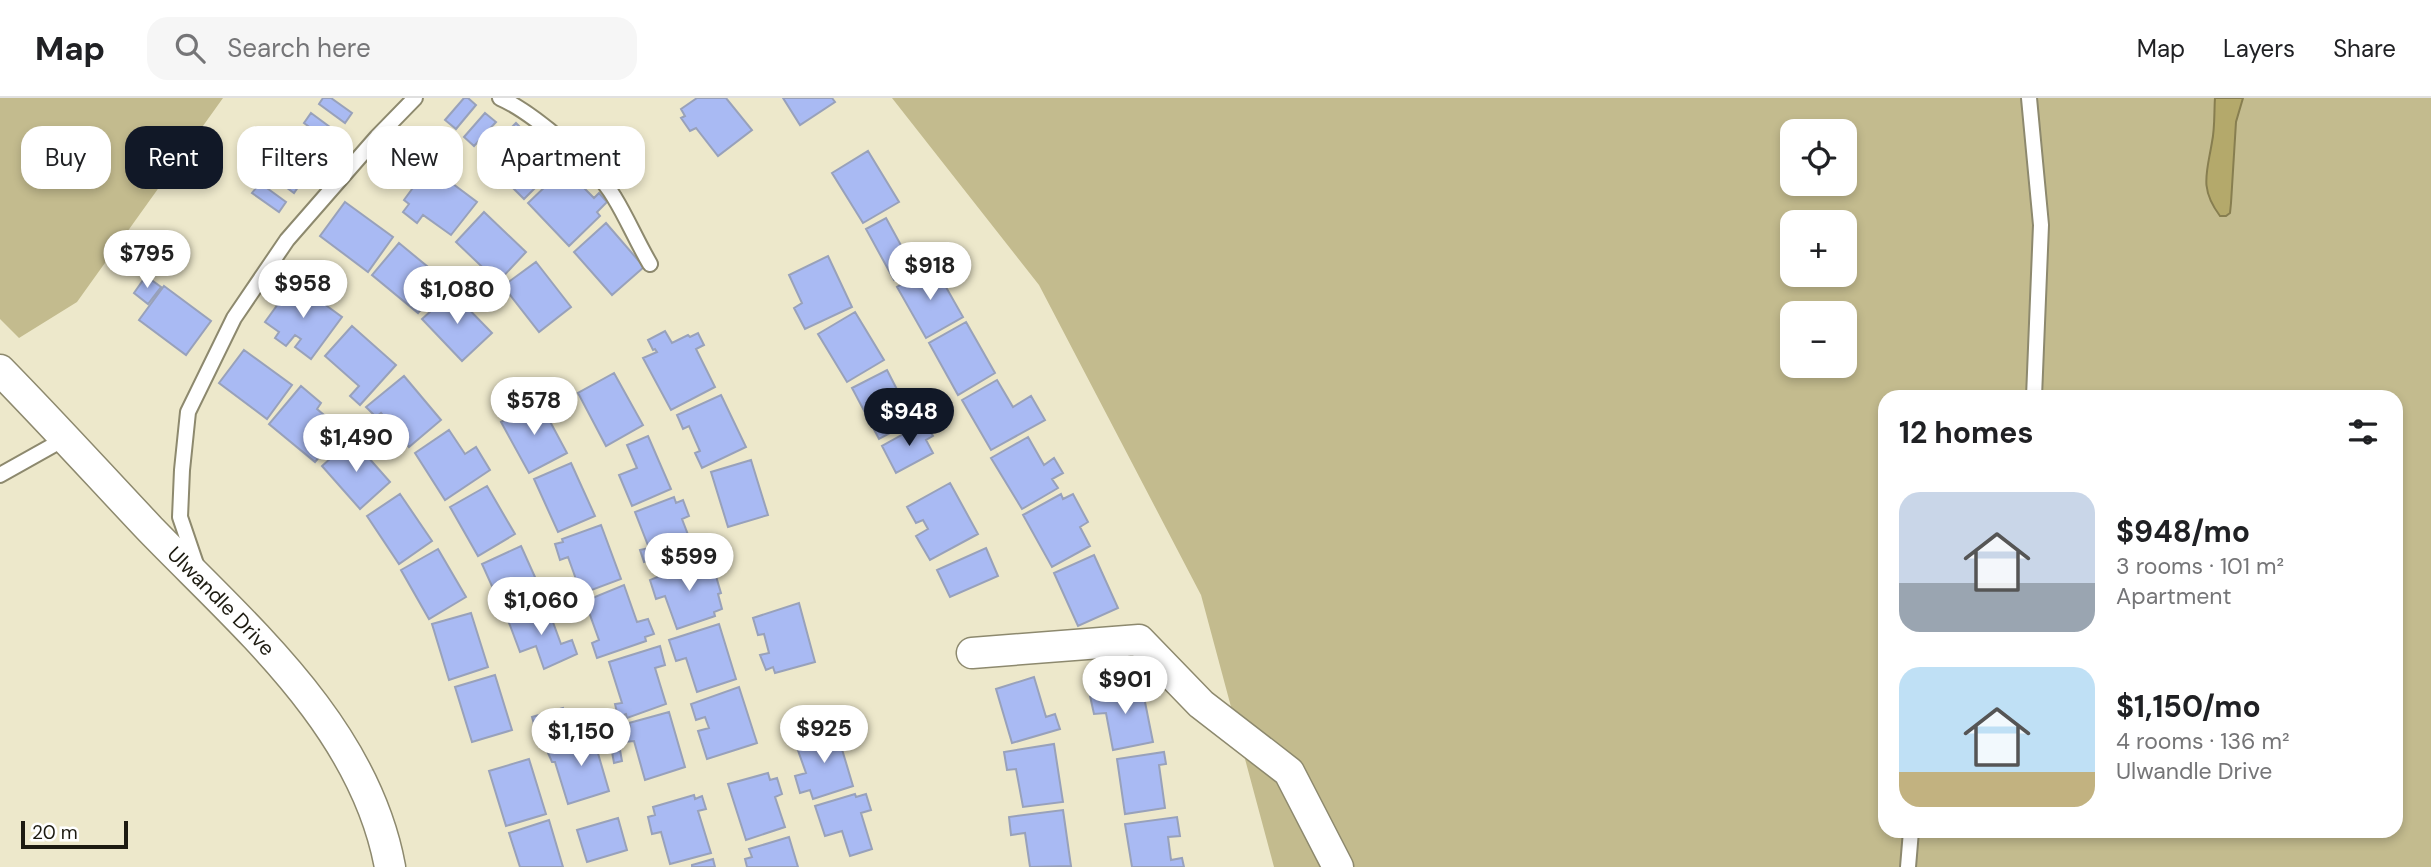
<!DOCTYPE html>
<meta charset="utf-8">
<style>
:root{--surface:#fff;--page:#f6f6f6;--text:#202124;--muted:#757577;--line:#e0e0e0;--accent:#111827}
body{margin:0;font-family:"DM Sans",sans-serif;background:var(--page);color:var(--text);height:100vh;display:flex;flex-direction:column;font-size:26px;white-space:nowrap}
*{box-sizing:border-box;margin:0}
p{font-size:23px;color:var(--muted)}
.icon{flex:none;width:38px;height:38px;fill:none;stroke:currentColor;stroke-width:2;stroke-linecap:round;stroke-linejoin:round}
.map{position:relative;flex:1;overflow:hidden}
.details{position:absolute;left:1878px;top:292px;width:525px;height:448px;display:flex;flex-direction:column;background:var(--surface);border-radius:21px;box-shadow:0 4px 10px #0003}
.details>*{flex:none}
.hud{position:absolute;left:21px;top:28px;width:665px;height:63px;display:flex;gap:14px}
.buttons{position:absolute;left:1780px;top:21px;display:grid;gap:14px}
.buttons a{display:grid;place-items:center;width:77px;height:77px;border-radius:14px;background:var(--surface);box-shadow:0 4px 10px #0003;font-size:35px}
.scale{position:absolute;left:21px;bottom:18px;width:107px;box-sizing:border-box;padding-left:7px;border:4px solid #1d1b11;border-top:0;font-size:19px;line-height:24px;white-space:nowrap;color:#1d1b11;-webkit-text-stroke:5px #fff;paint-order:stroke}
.price{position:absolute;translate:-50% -60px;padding:0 16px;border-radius:24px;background:#fff;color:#222;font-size:23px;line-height:46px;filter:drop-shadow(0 2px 4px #0008)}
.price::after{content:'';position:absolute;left:50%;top:42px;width:21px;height:16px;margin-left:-10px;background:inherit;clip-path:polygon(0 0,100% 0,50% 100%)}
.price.on{background:var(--accent);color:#fff}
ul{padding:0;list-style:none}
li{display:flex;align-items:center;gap:21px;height:175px;padding:0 21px}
li span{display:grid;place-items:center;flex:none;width:196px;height:140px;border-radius:21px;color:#555}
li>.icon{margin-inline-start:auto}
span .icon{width:84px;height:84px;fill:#fffc;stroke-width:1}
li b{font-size:30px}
h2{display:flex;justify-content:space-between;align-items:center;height:84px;padding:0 21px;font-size:30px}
.pill{padding:0 24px;border-radius:21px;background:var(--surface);box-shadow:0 4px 10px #0003;font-size:24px;line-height:63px}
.pill.on{background:var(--accent);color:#fff}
header{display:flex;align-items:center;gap:42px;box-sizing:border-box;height:98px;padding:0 35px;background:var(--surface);border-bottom:2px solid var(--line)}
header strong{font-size:33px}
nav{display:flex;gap:38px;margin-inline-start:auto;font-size:24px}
.search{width:490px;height:63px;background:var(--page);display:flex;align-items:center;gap:18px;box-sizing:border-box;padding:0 24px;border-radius:21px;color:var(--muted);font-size:26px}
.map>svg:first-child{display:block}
.green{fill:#c3bb8e;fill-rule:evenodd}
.water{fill:#b4a96b;stroke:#877e50;stroke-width:2}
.building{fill:#a9baf3;stroke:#98a1ba;stroke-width:2}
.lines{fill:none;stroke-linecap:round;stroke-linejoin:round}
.service-casing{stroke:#8d896e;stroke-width:18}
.minor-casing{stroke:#8d896e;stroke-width:33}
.service{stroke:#fff;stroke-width:14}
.minor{stroke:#fff;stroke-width:30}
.labels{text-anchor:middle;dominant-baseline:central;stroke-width:5;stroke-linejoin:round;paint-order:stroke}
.street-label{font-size:21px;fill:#1d1b11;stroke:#fff}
</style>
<header>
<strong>Map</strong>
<div class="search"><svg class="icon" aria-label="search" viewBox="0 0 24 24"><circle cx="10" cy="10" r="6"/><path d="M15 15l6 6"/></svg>Search here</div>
<nav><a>Map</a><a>Layers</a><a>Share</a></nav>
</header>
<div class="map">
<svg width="2431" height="769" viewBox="0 0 2431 769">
<rect width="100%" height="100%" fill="#ede8cb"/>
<!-- green -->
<path class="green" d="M 0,0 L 223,0 L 77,204 L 19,240 L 0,221 Z
M 892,0 L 2431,0 L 2431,769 L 1274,769 L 1201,497 L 1039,187 ZM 1792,33 L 1844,33 L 1844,86 L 1792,86 ZM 1792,124 L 1844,124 L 1844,177 L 1792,177 ZM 1792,215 L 1844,215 L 1844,268 L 1792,268 ZM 1885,299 L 2396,299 L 2396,733 L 1885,733 Z"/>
<!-- water -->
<path class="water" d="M 2215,0 L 2243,0 L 2236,24 L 2231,105 L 2230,115 L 2226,118 L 2220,118 C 2199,90 2207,75 2212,44 C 2215,30 2214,14 2215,0 Z"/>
<!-- building -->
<path class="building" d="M 323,0 L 331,0 L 352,15 L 345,25 L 319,6 Z
M 464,0 L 468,0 L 476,7 L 456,31 L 445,22 Z
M 697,0 L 726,0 L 752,32 L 718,58 L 696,30 L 690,33 L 681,20 L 685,18 L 681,11 Z
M 783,0 L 832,0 L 835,4 L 800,27 Z
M 311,15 L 338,35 L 331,45 L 304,25 Z
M 485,15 L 496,24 L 474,48 L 464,39 Z
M 516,25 L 530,39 L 526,43 L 554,71 L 524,101 L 482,59 Z
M 868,53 L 899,104 L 863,125 L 832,75 Z
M 571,64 L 589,83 L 583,89 L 594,100 L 599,95 L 607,104 L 597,114 L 600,118 L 569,148 L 528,105 Z
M 274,65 L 301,85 L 294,95 L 267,75 Z
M 429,68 L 477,104 L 451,137 L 423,117 L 417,125 L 403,114 L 409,106 L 404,102 Z
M 260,85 L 286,104 L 279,114 L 252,95 Z
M 345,104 L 393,139 L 368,174 L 320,138 Z
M 484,114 L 526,154 L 498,184 L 456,144 Z
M 886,120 L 914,171 L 894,182 L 866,131 Z
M 606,125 L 644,169 L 612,197 L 574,154 Z
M 399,145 L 445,183 L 418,215 L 372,177 Z
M 828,158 L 852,209 L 805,231 L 794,210 L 802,205 L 789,177 Z
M 536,164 L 571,209 L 539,234 L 503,188 Z
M 934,168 L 963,219 L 926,240 L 897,189 Z
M 146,178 L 161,189 L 148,206 L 134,195 Z
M 294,184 L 342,219 L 311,261 L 295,249 L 301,241 L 295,237 L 286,248 L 275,240 L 279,234 L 265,224 Z
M 164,188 L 211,223 L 186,257 L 139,222 Z
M 452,194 L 492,235 L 462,263 L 422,221 Z
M 855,214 L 884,262 L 847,284 L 818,236 Z
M 966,224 L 995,275 L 958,297 L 929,245 Z
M 352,228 L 396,267 L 360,307 L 350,298 L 359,288 L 325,258 Z
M 665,233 L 672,245 L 688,237 L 690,239 L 698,235 L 704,247 L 696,251 L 715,289 L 671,312 L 643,260 L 657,254 L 655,251 L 653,252 L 648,242 Z
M 244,252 L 292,287 L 267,321 L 219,285 Z
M 887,272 L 907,311 L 916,306 L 922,318 L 879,341 L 852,290 Z
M 614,275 L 643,327 L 606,348 L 578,295 Z
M 404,278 L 441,322 L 409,349 L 381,315 L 376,319 L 366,309 Z
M 997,282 L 1013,309 L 1031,298 L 1045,322 L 991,352 L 962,302 Z
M 301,288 L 321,305 L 317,311 L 342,332 L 315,364 L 269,326 Z
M 721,297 L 746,349 L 702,370 L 695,355 L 700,353 L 689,328 L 683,331 L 677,317 Z
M 539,303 L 567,355 L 529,375 L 501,324 Z
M 925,324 L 933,338 L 926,342 L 933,355 L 896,375 L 882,348 Z
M 449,332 L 465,356 L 476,349 L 490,372 L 445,402 L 415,355 Z
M 648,338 L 671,391 L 632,408 L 619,377 L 637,370 L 627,347 Z
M 1028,339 L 1044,367 L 1054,360 L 1063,375 L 1052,381 L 1058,390 L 1022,411 L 991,360 Z
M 352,341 L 390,384 L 360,411 L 322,368 Z
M 751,362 L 768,417 L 728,429 L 711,374 Z
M 571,365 L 595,418 L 558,434 L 534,381 Z
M 950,385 L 978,436 L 930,462 L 916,438 L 928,431 L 923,422 L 916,425 L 907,409 Z
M 487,388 L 515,436 L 478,458 L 450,409 Z
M 400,396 L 432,443 L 399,466 L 367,418 Z
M 1061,396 L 1063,401 L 1073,396 L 1088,424 L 1080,429 L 1090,448 L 1052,469 L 1023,417 Z
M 674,399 L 676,405 L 683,402 L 689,418 L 682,421 L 695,455 L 655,469 L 653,461 L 644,464 L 640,452 L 649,450 L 635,414 Z
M 601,427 L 621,481 L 573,499 L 570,486 L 577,484 L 568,459 L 560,462 L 555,446 L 563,444 L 562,441 Z
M 521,448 L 544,499 L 505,517 L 482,466 Z
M 986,450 L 998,478 L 950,499 L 937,472 Z
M 438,451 L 466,499 L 429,521 L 401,472 Z
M 1094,457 L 1118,510 L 1078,528 L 1054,475 Z
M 700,462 L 702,468 L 712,465 L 721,495 L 718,496 L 722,511 L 714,514 L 715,518 L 677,531 L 665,498 L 656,501 L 650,482 L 660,478 L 659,475 Z
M 624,487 L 637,524 L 648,521 L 654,536 L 645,539 L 646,543 L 597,560 L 592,545 L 599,542 L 585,503 Z
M 799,505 L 815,564 L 775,575 L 773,569 L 766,572 L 760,557 L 769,555 L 764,536 L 758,537 L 753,520 Z
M 547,508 L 561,546 L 572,542 L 577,556 L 544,571 L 536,548 L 520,554 L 508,522 Z
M 471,515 L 488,569 L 449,582 L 432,526 Z
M 719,526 L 736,581 L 697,594 L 686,560 L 676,563 L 669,542 Z
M 660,548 L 665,567 L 655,570 L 666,606 L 627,620 L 626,616 L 618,619 L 615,606 L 622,605 L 609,564 Z
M 495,577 L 512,632 L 472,644 L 455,589 Z
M 1034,579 L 1046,619 L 1055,616 L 1060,631 L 1012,645 L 996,591 Z
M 1148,586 L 1150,598 L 1144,599 L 1153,644 L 1113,652 L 1106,615 L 1094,616 L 1090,598 Z
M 739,589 L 757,645 L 707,661 L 698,633 L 709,630 L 705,619 L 696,622 L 691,606 Z
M 563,610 L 572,638 L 540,648 L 532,619 Z
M 669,614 L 685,669 L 645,682 L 634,643 L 625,644 L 623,631 L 630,629 L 629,625 Z
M 836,632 L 838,638 L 847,637 L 850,645 L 841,648 L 853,688 L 813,701 L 810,692 L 800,695 L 795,678 L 806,675 L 795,644 Z
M 601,634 L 606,649 L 597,652 L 609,693 L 568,706 L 555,664 L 552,664 L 548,655 L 552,654 L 551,651 Z
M 1054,646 L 1063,704 L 1023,709 L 1016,671 L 1007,672 L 1004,654 Z
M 620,652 L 622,663 L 614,665 L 612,654 Z
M 1164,654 L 1166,666 L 1159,667 L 1165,710 L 1125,716 L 1117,661 Z
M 529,661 L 546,716 L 506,728 L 489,673 Z
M 768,675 L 770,682 L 777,680 L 782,696 L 775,699 L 785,729 L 746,742 L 728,686 Z
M 855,696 L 856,699 L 866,696 L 871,712 L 861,715 L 872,751 L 850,758 L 842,733 L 825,738 L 815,708 Z
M 694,697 L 695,701 L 702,698 L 706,711 L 698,713 L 711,755 L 670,766 L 661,734 L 652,736 L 648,719 L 655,717 L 653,709 Z
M 1063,712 L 1071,768 L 1030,769 L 1025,735 L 1011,737 L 1009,719 Z
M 1177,719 L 1180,738 L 1168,739 L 1171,762 L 1182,760 L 1184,769 L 1132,769 L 1125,726 Z
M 618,720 L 627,752 L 587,764 L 577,732 Z
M 549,722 L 563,769 L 520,769 L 509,735 Z
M 789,739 L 798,769 L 747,769 L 745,761 L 752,759 L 749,751 Z
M 713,761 L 715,769 L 692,769 L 692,767 Z"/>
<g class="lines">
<defs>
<path id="service" d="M 500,0 C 532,14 596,68 614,99 C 627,120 637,144 650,166
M 2029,0 L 2041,127 L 2034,299
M 0,377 L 66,340
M 197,469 L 180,419 L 182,372 L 188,314 L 234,220 L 287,142 L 377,39 L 415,0
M 1908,769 L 1911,733"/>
<g id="minor">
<path id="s1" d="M 0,272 C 51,324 100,378 150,431 C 245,529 364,628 390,769"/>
<path d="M 972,555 L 1139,542 L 1201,606 L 1289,674 L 1338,769"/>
</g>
</defs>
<!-- service casing -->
<use href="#service" class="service-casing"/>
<!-- minor casing -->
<use href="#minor" class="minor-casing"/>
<!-- service -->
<use href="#service" class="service"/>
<!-- minor -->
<use href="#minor" class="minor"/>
</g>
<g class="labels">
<!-- street labels -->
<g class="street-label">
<text stroke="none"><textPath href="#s1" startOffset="320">Ulwandle Drive</textPath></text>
</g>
</g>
</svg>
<div class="buttons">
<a><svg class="icon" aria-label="locate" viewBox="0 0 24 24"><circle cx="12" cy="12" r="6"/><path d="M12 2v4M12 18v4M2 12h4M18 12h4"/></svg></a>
<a>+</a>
<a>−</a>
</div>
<div class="scale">20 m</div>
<b class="price" style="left:147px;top:192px">$795</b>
<b class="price" style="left:930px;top:204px">$918</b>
<b class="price" style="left:303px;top:222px">$958</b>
<b class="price" style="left:457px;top:228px">$1,080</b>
<b class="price" style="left:534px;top:339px">$578</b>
<b class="price on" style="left:909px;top:350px">$948</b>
<b class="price" style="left:356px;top:376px">$1,490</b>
<b class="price" style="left:689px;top:495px">$599</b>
<b class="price" style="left:541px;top:539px">$1,060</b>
<b class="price" style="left:1125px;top:618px">$901</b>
<b class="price" style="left:824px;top:667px">$925</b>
<b class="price" style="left:581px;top:670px">$1,150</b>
<div class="hud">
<a class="pill">Buy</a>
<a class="pill on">Rent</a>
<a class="pill">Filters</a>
<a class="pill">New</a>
<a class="pill">Apartment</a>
</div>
<section class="details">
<h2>12 homes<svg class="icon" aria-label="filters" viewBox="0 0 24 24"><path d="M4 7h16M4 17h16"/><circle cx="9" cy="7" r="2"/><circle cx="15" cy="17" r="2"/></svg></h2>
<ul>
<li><span style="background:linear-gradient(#c9d6e8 65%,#9aa5b1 0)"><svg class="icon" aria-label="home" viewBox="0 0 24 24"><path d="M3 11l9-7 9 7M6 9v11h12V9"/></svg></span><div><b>$948/mo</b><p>3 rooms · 101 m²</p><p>Apartment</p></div></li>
<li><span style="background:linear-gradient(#bfe0f5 75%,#c2b280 0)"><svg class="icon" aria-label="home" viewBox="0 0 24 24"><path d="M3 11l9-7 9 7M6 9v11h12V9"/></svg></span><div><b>$1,150/mo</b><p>4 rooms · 136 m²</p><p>Ulwandle Drive</p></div></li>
</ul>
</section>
</div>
